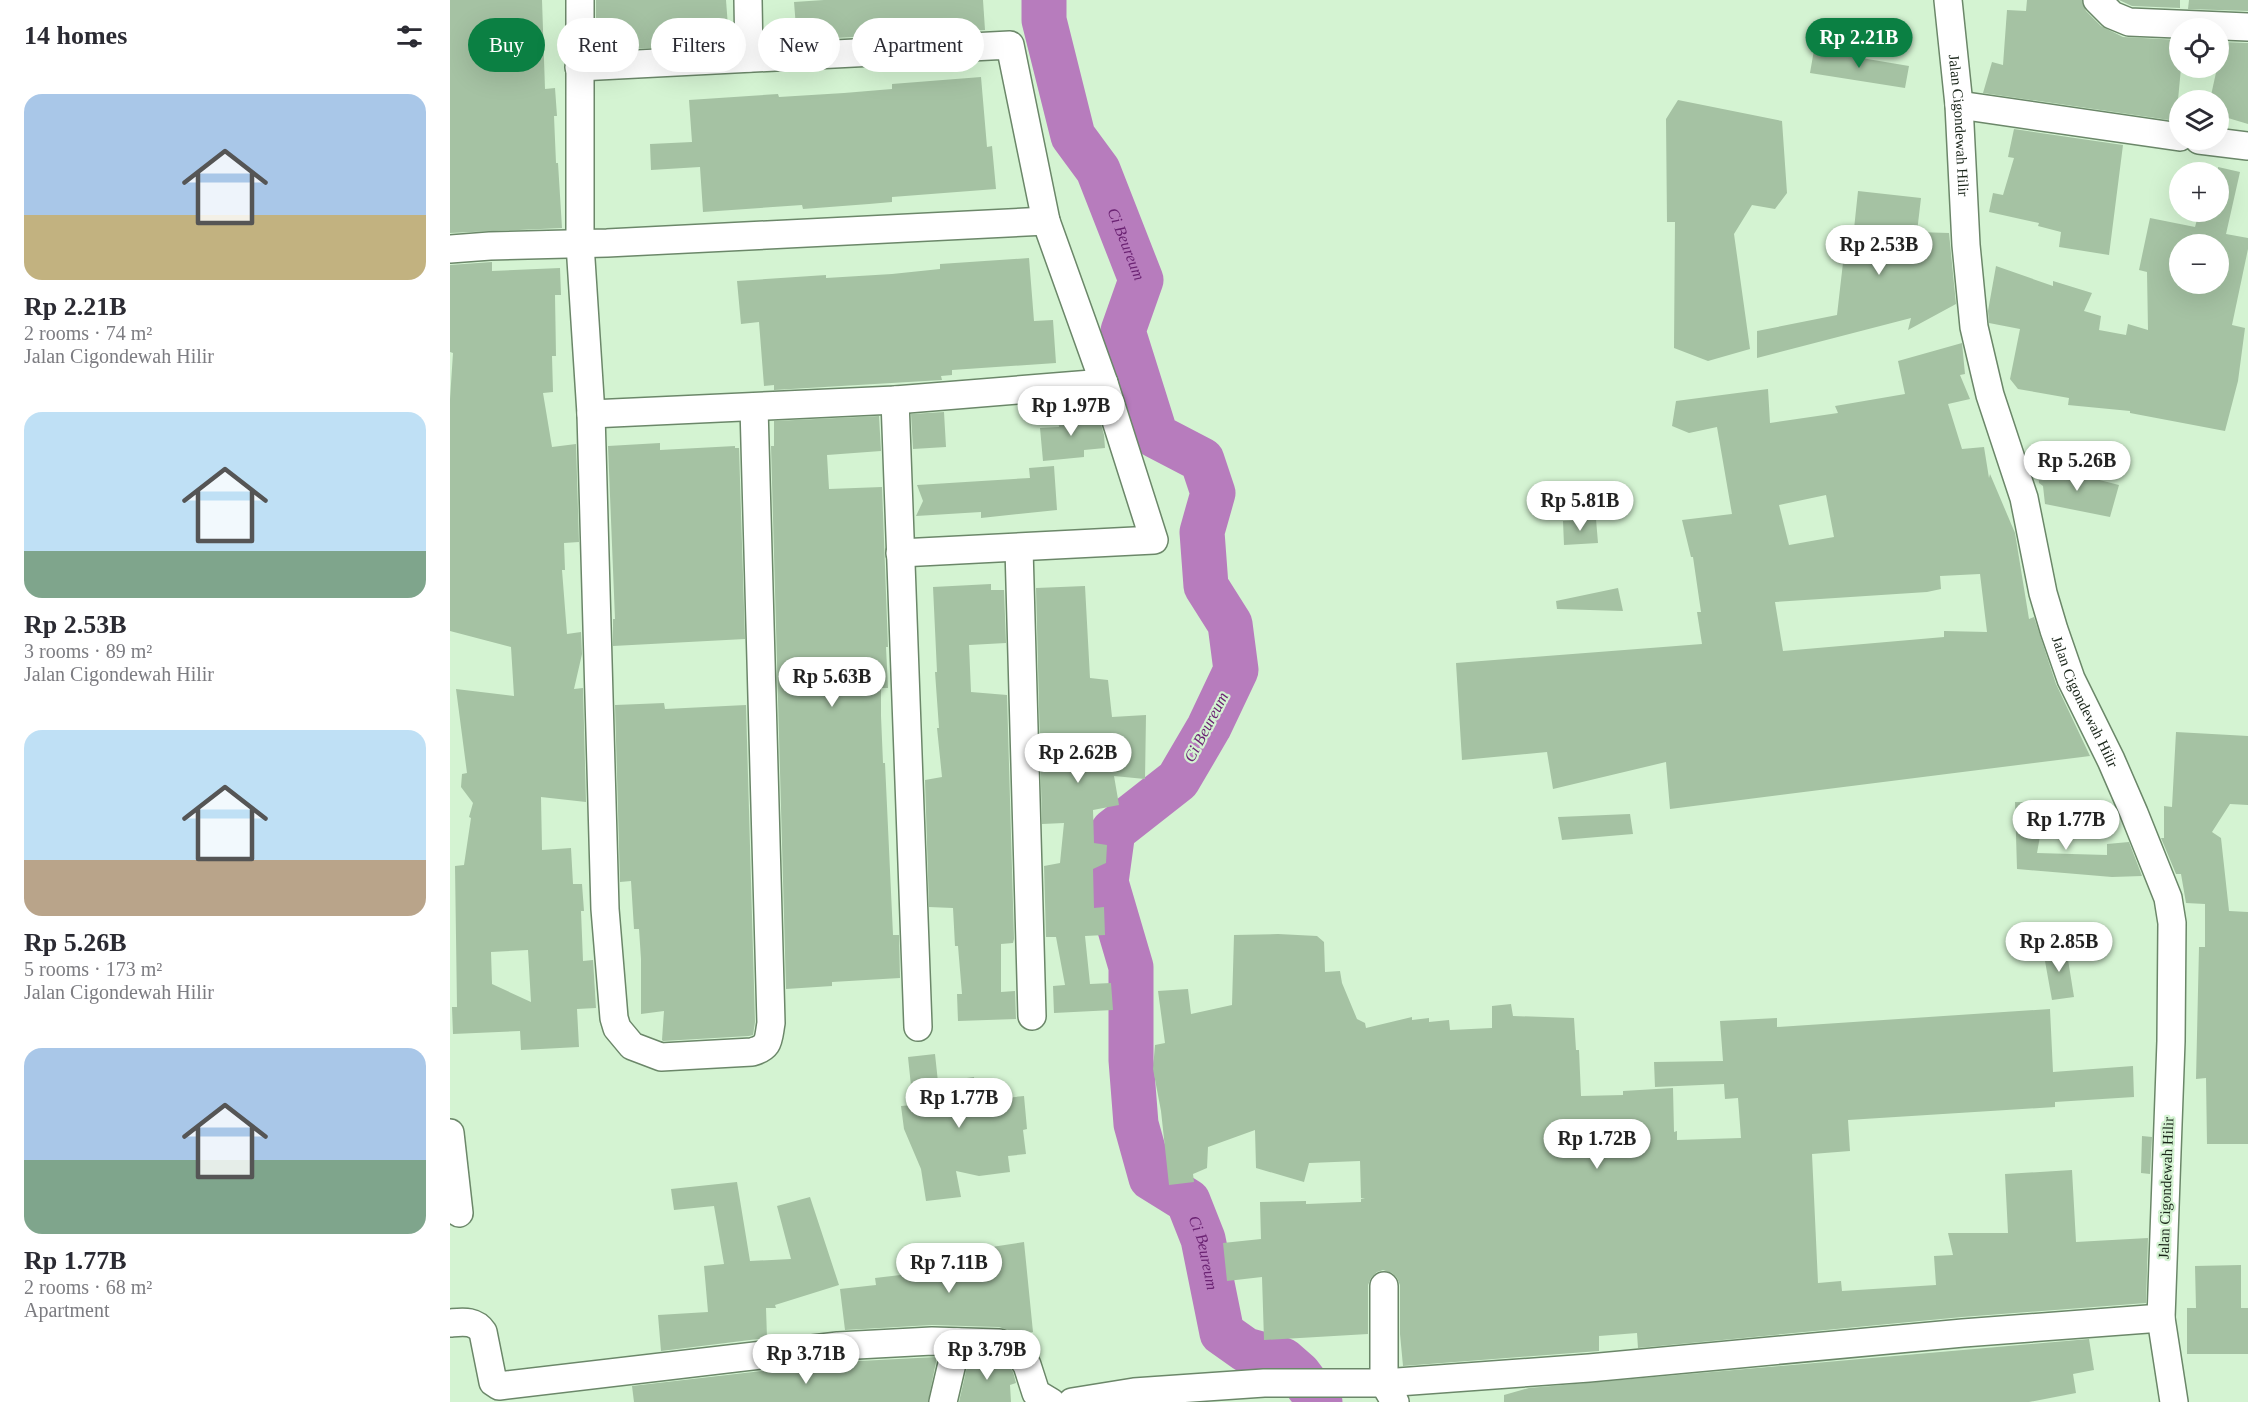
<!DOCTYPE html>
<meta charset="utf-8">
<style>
:root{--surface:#fff;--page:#f7f7f7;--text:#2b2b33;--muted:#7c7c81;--accent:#0b8043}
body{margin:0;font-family:Georgia,serif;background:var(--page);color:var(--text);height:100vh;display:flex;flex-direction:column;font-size:22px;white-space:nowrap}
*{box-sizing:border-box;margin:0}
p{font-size:20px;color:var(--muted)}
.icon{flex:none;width:33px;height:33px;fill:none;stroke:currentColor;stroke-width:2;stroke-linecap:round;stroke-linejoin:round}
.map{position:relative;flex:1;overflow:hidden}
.details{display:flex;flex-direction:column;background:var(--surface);width:450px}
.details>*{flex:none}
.guide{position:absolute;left:18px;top:18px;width:570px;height:54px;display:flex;gap:12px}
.fabs{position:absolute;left:1719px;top:18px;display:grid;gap:12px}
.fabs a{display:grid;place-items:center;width:60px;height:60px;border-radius:50%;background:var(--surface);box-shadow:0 6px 24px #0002;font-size:30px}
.price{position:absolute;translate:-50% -51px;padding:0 14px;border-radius:21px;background:#fff;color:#222;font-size:20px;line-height:39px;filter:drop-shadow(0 2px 3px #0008)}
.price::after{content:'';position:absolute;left:50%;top:36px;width:18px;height:14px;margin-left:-9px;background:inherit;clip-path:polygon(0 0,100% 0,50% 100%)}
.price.active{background:var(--accent);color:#fff}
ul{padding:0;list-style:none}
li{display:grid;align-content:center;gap:12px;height:318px;padding:0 24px}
li span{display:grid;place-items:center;height:186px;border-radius:18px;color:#555}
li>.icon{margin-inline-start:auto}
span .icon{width:108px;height:108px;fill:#fffc;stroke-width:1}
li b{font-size:26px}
h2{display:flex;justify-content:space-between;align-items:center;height:72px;padding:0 24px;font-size:26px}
.tag{padding:0 21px;border-radius:27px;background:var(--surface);box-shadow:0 6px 24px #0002;font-size:21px;line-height:54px}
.tag.active{background:var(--accent);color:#fff}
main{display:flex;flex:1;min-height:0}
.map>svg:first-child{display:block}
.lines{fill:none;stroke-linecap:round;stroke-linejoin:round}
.river{stroke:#b77cbd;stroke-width:45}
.building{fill:#a5c2a3;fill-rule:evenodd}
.minor-casing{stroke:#6b8769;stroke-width:30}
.minor{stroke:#fff;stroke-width:27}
.labels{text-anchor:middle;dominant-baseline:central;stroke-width:4.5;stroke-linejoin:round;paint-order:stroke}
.street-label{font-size:15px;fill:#192519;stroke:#d4f3d2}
.water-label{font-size:16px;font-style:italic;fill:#6b2373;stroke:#d4f3d2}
</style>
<main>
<section class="details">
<h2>14 homes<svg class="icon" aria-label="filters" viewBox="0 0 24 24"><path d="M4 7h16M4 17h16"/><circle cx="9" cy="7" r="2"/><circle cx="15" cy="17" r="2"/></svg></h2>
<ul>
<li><span style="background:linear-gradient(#a9c7e8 65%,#c2b280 0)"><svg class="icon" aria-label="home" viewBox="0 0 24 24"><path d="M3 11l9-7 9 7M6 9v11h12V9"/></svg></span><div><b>Rp 2.21B</b><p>2 rooms · 74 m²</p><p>Jalan Cigondewah Hilir</p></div></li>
<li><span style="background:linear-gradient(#bfe0f5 75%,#7fa58c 0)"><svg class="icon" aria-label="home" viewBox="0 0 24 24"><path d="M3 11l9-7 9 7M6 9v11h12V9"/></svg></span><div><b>Rp 2.53B</b><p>3 rooms · 89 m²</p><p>Jalan Cigondewah Hilir</p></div></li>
<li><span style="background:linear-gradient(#bfe0f5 70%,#b9a48a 0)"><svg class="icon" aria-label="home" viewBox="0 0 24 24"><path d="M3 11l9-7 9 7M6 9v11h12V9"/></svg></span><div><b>Rp 5.26B</b><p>5 rooms · 173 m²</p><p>Jalan Cigondewah Hilir</p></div></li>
<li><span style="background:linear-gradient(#a9c7e8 60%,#7fa58c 0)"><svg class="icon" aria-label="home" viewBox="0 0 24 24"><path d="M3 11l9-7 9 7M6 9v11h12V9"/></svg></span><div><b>Rp 1.77B</b><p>2 rooms · 68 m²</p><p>Apartment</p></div></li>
</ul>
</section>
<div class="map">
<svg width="1798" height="1402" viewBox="0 0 1798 1402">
<rect width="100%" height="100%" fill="#d4f3d2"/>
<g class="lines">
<!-- river -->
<path class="river" id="s1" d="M 594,0 L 594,20 L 623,136 L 648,170 L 691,280 L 673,331 L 706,436 L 752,460 L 763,493 L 752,532 L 756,586 L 780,624 L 786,670 L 759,727 L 728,780 L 663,831 L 656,882 L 681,967 L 681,1060 L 686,1124 L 701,1178 L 738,1201 L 753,1239 L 772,1333 L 796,1350 L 833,1360 L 849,1374 L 870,1402"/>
</g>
<!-- building -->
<path class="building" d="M 0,0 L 92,0 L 95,89 L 105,88 L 107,116 L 104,116 L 106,163 L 108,163 L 112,228 L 0,233 Z
M 146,0 L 276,0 L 279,40 L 201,44 L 201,48 L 146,50 Z
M 374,0 L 533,0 L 535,30 L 347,40 L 344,2 Z
M 1577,0 L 1632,0 L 1636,11 L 1651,26 L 1673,37 L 1730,40 L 1731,68 L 1726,121 L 1533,93 L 1542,62 L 1553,65 L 1557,10 L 1576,11 Z
M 1669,0 L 1730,0 L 1730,8 L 1682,6 Z
M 1739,0 L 1798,0 L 1798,11 L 1738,9 Z
M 1772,42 L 1798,43 L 1798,124 L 1768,115 L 1768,100 L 1760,100 L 1767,68 L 1768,68 Z
M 1364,50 L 1459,66 L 1455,88 L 1360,73 Z
M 531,77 L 537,147 L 542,146 L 546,189 L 442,197 L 442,202 L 419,204 L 353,209 L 352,205 L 253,212 L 250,167 L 201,170 L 200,144 L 242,142 L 239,100 L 328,94 L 329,97 L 394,93 L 442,89 L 442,84 Z
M 1228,100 L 1332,121 L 1337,193 L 1325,209 L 1302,205 L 1284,234 L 1300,349 L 1258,361 L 1224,348 L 1225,222 L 1217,222 L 1216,119 Z
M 1564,129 L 1673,145 L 1659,255 L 1609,247 L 1611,232 L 1588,226 L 1589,223 L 1539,212 L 1543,193 L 1553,195 L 1564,158 L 1558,157 Z
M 1768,167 L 1790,172 L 1776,234 L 1798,238 L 1798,249 L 1782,325 L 1795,328 L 1788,381 L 1775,431 L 1680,413 L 1680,411 L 1618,405 L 1619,398 L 1568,389 L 1560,379 L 1570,329 L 1539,323 L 1538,311 L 1546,266 L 1603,286 L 1603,281 L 1642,293 L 1634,311 L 1651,316 L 1649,330 L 1676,335 L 1678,324 L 1698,330 L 1697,272 L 1689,270 L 1700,218 L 1745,227 L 1749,212 L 1768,212 ZM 1730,244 L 1768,244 L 1768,284 L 1730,284 Z
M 1408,191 L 1471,198 L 1467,232 L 1499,233 L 1506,304 L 1458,330 L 1461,318 L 1307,358 L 1307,331 L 1387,315 L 1397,228 L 1404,229 Z
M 579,258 L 584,321 L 603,320 L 606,363 L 502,370 L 502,375 L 491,376 L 492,380 L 324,390 L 324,385 L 314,386 L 309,322 L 291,324 L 287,281 L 376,275 L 376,278 L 442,274 L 490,269 L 490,264 Z
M 42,262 L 42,271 L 110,268 L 111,295 L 105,295 L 106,356 L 102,356 L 103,392 L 93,393 L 102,447 L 126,444 L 129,542 L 114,543 L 115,570 L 112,570 L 117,634 L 131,632 L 132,654 L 124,689 L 133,688 L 136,802 L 91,797 L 92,850 L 121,848 L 123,884 L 132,884 L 134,911 L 131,911 L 133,961 L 143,960 L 146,1008 L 127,1009 L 129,1047 L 71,1050 L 70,1031 L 3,1034 L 2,1007 L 7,1007 L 5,866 L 14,865 L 21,818 L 19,817 L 23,803 L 11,787 L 12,774 L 17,773 L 6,689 L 64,696 L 61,647 L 0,631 L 0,399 L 3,353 L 0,352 L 0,265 ZM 78,950 L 81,1002 L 42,984 L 41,952 Z
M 1512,343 L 1515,374 L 1510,375 L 1520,399 L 1498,404 L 1512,449 L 1534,447 L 1539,478 L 1540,474 L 1565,533 L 1579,619 L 1584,617 L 1606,684 L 1640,756 L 1220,809 L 1216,762 L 1103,789 L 1097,752 L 1012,760 L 1006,663 L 1252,644 L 1247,612 L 1251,612 L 1243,557 L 1241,557 L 1232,520 L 1282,514 L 1267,427 L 1239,433 L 1222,426 L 1226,401 L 1318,389 L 1320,423 L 1388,413 L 1385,406 L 1455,394 L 1448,361 ZM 1376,495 L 1384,537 L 1339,545 L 1329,505 ZM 1530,574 L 1537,632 L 1494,631 L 1494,637 L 1333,651 L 1325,602 L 1477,592 L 1491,589 L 1490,576 Z
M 628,407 L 630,423 L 650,421 L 654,435 L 655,448 L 634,450 L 634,457 L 593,461 L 590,428 L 609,427 L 607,409 Z
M 494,412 L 496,447 L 463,449 L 461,414 Z
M 429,416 L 431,451 L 377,455 L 379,489 L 432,487 L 438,647 L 436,647 L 438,688 L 431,688 L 431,716 L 433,763 L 435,763 L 443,935 L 449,935 L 450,978 L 382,982 L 382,986 L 336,989 L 321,446 L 324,446 L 324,421 Z
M 210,443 L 210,450 L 285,446 L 285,448 L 289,448 L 295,639 L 163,646 L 163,619 L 165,619 L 158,446 Z
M 1587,464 L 1669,485 L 1660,517 L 1595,504 L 1593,486 L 1589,483 Z
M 604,466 L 607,510 L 531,518 L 531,512 L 466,516 L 473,501 L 467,485 L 580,478 L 579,468 Z
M 1146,519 L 1148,543 L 1114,545 L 1113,521 Z
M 541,584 L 541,590 L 554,590 L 556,643 L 519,645 L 521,692 L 557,695 L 564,939 L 563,943 L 551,944 L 551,992 L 565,991 L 566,1019 L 508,1021 L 507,994 L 512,994 L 508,946 L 505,946 L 503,908 L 479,907 L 475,780 L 492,777 L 487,728 L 489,728 L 485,672 L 487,672 L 483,587 Z
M 635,586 L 640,678 L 658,680 L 662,717 L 696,715 L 695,779 L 664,776 L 669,805 L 643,810 L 644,843 L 657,845 L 656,863 L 643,869 L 644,908 L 654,907 L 655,935 L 635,936 L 640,984 L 661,983 L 663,1010 L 604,1013 L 603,986 L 615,985 L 606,937 L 596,937 L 594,866 L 610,863 L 614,823 L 592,824 L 586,588 Z
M 1168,588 L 1173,611 L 1107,609 L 1106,601 Z
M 214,703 L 215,709 L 296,705 L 305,1022 L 303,1035 L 299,1036 L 213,1041 L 212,1040 L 214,1011 L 191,1014 L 191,959 L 189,929 L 184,929 L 181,881 L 170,882 L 165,705 Z
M 1726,732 L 1798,736 L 1798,805 L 1780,804 L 1762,832 L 1771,838 L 1779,911 L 1798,912 L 1798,1144 L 1757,1144 L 1756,1078 L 1746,1079 L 1749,947 L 1755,947 L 1755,904 L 1736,903 L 1731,874 L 1726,874 L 1711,838 L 1714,838 L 1714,806 L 1722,807 Z
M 1565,802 L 1596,803 L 1587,853 L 1657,855 L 1657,844 L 1679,842 L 1692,876 L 1662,877 L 1567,869 Z
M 1180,814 L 1183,834 L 1112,840 L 1108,817 Z
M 828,934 L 867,936 L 874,942 L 875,972 L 890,971 L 892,983 L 907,1019 L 915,1023 L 916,1028 L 962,1017 L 962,1020 L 979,1018 L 979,1022 L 999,1020 L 1000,1030 L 1042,1028 L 1042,1006 L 1061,1004 L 1063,1016 L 1124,1018 L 1126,1050 L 1129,1050 L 1131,1096 L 1173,1095 L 1173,1091 L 1223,1088 L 1224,1132 L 1227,1131 L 1227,1140 L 1291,1138 L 1288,1098 L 1275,1099 L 1274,1084 L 1205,1087 L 1204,1062 L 1273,1061 L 1270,1021 L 1327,1018 L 1327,1027 L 1600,1009 L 1603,1072 L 1683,1066 L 1684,1097 L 1605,1102 L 1605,1107 L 1398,1120 L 1400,1151 L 1362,1154 L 1368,1283 L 1391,1281 L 1392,1291 L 1486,1285 L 1484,1256 L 1503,1255 L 1498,1233 L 1558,1233 L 1555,1174 L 1622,1170 L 1626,1242 L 1698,1238 L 1696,1303 L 1512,1317 L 1188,1348 L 1187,1333 L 1149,1336 L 1149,1351 L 953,1366 L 950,1334 L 950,1285 L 947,1278 L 942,1273 L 933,1270 L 927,1272 L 921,1278 L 918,1285 L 918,1334 L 814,1340 L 812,1277 L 777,1281 L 773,1243 L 811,1239 L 810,1202 L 856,1201 L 856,1204 L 911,1202 L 911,1199 L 915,1199 L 911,1198 L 910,1161 L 859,1163 L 854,1182 L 806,1168 L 805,1130 L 758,1147 L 757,1168 L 743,1174 L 744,1182 L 719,1185 L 711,1111 L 703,1069 L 705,1045 L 715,1043 L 708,991 L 738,989 L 741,1014 L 782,1005 L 784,935 Z
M 1616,947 L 1624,997 L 1602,1000 L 1593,950 Z
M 485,1054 L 488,1082 L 524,1077 L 526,1101 L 574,1096 L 577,1129 L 573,1130 L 576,1154 L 558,1156 L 560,1172 L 529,1176 L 506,1171 L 511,1197 L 476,1201 L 471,1169 L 454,1129 L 451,1106 L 463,1105 L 458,1057 Z
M 1692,1136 L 1702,1137 L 1700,1174 L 1691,1173 Z
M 287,1182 L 300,1261 L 341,1259 L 327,1206 L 360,1197 L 389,1285 L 325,1305 L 326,1308 L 316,1308 L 317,1338 L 211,1351 L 208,1315 L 258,1312 L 254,1266 L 274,1264 L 264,1206 L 224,1210 L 221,1189 Z
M 574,1242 L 583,1332 L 570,1334 L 549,1327 L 482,1325 L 395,1330 L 390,1289 L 426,1285 L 425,1278 L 459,1274 L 515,1251 Z
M 1791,1265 L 1791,1308 L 1798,1308 L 1798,1354 L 1737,1354 L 1737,1308 L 1746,1308 L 1745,1266 Z
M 1639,1339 L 1644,1370 L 1623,1374 L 1626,1393 L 1579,1402 L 1054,1402 L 1054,1395 L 1079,1388 Z
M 487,1357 L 478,1402 L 184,1402 L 182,1386 L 339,1368 L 390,1364 L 390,1362 Z
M 519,1358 L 546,1359 L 556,1362 L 563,1372 L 566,1383 L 560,1385 L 561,1402 L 509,1402 Z"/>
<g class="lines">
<defs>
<g id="minor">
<path d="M 130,0 L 130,244 L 141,414 L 155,909 L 164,1018 L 167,1028 L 182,1046 L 211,1057 L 302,1052 C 320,1047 318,1040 321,1023 L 304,407"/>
<path d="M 298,0 L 299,58"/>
<path id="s2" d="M 1498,0 L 1509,105 L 1516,245 L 1524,327 L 1540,395 L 1574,498 L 1593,593 L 1604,630 L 1621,679 L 1661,760 L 1684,813 L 1718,898 L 1722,923 L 1721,1041 L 1711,1318 L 1724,1402"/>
<path d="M 1647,0 L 1662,15 L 1679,22 L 1798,27"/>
<path d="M 129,67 L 560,45 L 596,221 L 654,383 L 704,540 L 450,553"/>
<path d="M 1509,105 L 1730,137"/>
<path d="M 1749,140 L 1798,146"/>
<path d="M 0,249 L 40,246 L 157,243 L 596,221"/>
<path d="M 445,400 L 468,1027"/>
<path d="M 141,414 L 445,400 L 654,383"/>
<path d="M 569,548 L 582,1016"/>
<path d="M 0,1133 L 9,1213"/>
<path d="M 934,1286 L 934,1383 L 945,1402"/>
<path d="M 0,1323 C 13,1322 25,1320 33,1332 L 43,1382 L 49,1386 L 388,1346 L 482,1341 L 549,1343 L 566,1349 L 577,1365 L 586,1393 L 601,1402"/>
<path d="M 493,1402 L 507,1342"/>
<path d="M 622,1402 L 684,1392 L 814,1383 L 934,1383 L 1139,1368 L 1513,1333 L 1711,1318"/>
</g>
</defs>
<!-- minor casing -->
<use href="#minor" class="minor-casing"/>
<!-- minor -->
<use href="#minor" class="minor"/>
</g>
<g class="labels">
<!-- street labels -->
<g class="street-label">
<text stroke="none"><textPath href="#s2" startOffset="126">Jalan Cigondewah Hilir</textPath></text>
<text stroke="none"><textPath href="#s2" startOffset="720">Jalan Cigondewah Hilir</textPath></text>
<text transform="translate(1716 1188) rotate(-88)">Jalan Cigondewah Hilir</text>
</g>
<!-- water labels -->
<g class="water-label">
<text stroke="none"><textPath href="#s1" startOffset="261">Ci Beureum</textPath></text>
<text transform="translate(756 727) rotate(-62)">Ci Beureum</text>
<text stroke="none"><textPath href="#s1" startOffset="1395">Ci Beureum</textPath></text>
</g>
</g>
</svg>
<div class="fabs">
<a><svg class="icon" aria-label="locate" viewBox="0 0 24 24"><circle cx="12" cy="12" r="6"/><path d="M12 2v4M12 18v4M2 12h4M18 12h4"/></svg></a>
<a><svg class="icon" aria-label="layers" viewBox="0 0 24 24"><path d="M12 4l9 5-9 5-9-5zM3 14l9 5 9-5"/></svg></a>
<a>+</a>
<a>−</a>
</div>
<b class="price active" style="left:1409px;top:69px">Rp 2.21B</b>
<b class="price" style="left:1429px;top:276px">Rp 2.53B</b>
<b class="price" style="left:621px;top:437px">Rp 1.97B</b>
<b class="price" style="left:1627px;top:492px">Rp 5.26B</b>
<b class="price" style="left:1130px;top:532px">Rp 5.81B</b>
<b class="price" style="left:382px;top:708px">Rp 5.63B</b>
<b class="price" style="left:628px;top:784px">Rp 2.62B</b>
<b class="price" style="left:1616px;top:851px">Rp 1.77B</b>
<b class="price" style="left:1609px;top:973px">Rp 2.85B</b>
<b class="price" style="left:509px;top:1129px">Rp 1.77B</b>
<b class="price" style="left:1147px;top:1170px">Rp 1.72B</b>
<b class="price" style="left:499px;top:1294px">Rp 7.11B</b>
<b class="price" style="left:537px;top:1381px">Rp 3.79B</b>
<b class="price" style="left:356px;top:1385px">Rp 3.71B</b>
<div class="guide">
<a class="tag active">Buy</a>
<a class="tag">Rent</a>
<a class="tag">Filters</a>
<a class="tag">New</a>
<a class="tag">Apartment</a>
</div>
</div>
</main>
